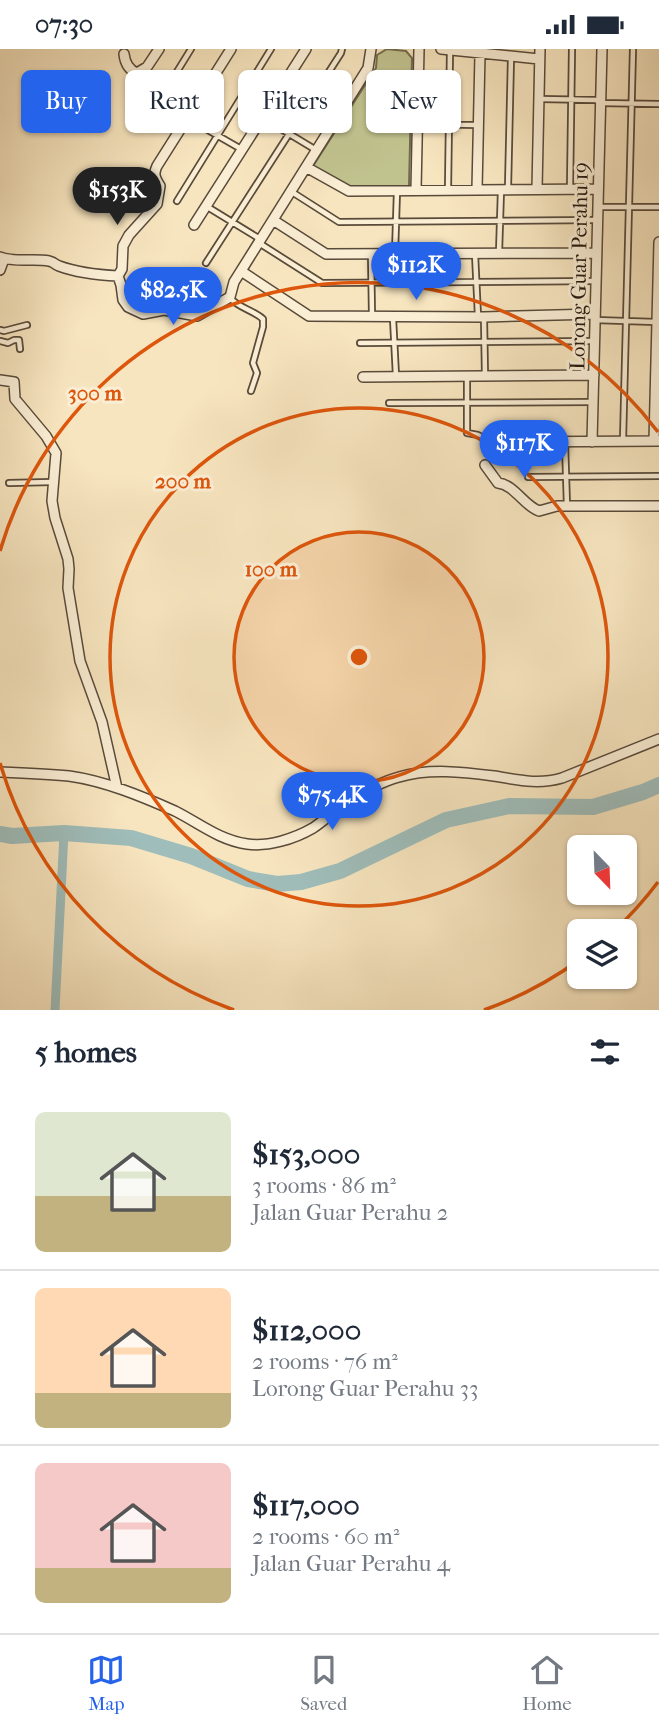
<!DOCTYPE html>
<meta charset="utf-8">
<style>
:root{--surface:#fff;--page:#f6f6f7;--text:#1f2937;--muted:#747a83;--line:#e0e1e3;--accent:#2563eb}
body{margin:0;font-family:"IM FELL French Canon",serif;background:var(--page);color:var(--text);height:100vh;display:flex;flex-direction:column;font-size:26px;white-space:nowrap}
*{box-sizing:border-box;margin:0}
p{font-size:23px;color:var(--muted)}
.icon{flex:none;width:38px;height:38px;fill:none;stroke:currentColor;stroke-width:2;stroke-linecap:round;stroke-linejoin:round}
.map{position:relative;height:961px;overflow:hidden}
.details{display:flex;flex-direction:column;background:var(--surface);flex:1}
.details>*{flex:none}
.guide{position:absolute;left:21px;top:21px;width:618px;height:63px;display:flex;gap:14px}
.needle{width:46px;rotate:157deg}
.tools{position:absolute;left:567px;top:786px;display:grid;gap:14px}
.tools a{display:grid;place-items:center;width:70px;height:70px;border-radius:10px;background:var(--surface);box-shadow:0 2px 5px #0004;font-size:35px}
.price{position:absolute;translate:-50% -60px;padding:0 16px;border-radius:24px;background:var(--accent);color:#fff;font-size:23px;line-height:46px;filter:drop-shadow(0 2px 4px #0008)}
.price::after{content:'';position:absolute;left:50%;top:42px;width:21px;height:16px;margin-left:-10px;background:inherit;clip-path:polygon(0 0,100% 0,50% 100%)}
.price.selected{background:#222;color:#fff}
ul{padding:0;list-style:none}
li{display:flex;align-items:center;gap:21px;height:175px;padding:0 35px}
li+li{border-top:2px solid var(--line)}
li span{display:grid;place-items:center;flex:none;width:196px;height:140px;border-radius:10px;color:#555}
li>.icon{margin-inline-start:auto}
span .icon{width:84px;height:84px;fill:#fffc;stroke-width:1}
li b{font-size:30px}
h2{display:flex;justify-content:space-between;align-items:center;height:84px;padding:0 35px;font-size:30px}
.chip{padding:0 24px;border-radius:10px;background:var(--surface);box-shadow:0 2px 5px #0004;font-size:24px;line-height:63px}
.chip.selected{background:var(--accent);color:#fff}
.status{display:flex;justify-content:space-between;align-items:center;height:49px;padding:0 35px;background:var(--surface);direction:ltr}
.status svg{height:19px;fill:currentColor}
.tabs{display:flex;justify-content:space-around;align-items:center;height:98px;border-top:2px solid var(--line);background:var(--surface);font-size:19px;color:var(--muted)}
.tabs a{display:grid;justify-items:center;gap:4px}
.tabs .selected{color:var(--accent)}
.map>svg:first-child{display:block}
.green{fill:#c1c38f;stroke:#726c4e;stroke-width:2}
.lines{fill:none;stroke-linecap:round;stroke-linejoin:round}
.canal{stroke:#9fbdba;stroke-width:9}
.river{stroke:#9fbdba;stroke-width:16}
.service-casing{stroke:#594a3a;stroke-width:8}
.minor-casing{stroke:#594a3a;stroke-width:12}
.service{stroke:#faeed5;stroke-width:4.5}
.minor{stroke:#faeed5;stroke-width:9}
.ring{fill:none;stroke:#de560c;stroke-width:3.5}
.labels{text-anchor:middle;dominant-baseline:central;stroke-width:6;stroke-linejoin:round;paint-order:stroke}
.street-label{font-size:21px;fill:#24160e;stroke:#faeed5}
.centre{fill:#de560c;stroke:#faeed5;stroke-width:3.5}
.ring-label{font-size:21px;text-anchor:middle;font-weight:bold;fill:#de560c;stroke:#faeed5;stroke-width:6;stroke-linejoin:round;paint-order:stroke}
</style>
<div class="status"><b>07:30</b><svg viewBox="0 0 49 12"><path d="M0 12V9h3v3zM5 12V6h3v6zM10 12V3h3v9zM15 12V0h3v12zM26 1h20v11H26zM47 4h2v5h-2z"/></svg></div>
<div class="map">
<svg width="659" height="961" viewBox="0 0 659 961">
<rect width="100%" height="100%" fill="#f7e5bf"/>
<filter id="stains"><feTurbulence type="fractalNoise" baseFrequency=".00286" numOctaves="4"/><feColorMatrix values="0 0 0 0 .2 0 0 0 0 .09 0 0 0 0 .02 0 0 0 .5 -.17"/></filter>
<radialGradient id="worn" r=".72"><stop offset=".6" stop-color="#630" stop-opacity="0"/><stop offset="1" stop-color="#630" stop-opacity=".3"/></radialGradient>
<!-- green -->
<path class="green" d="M 387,0 L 406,2 L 412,9 L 409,137 L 350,139 L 313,117 L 376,19 L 377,6 Z"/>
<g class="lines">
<!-- canal -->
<path class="canal" d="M 55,961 L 64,784"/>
<!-- river -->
<path class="river" d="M 0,785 L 12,787 L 64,784 L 131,789 L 191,807 L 248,830 L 277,835 L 301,833 L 340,822 L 446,771 L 509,757 L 593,758 L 643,743 L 659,736"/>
<defs>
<path id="service" d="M 191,0 L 157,55 L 187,69 L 241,100
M 540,50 L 596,51 L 600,54 L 659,55
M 263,69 L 316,101
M 418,75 L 478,76
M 508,139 L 511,8
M 570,139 L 572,0
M 448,140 L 450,2
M 292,143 L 339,173 L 597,171
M 177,152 L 271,0
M 206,157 L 260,190
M 598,158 L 659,158
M 259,194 L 322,234 L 596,232
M 395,204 L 397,142
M 499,204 L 501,141
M 371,205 L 372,266
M 475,205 L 478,267
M 206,214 L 341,4 L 342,0
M 230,249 C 239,259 253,261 263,270 L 263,278 L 253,314 L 257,324 L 251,342
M 393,269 L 396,327
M 484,269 L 485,326
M 595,271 L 656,273
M 0,281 L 4,282 L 27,276
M 0,292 L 8,294 L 14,291 L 19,291 L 20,300
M 360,294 L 594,292
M 467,329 L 467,384 L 478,386 L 492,393
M 389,354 L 592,353
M 623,391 L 633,0
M 565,394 L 567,457
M 528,428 L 659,427
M 9,434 L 52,433"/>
<path id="minor" d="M 231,0 L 157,117 C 153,125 155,129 160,137 L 157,155 L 129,186 L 123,197 L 122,220 L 118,227 L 121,236 L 123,251 L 128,258 L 143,265 L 164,261 L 197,267 L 230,248 L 234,233 L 368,19 L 371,0
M 441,0 L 539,10
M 124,5 C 125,14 129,21 137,24 L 147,18 L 159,0
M 306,118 L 349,142 L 598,140
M 477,140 L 480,5
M 537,140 L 540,0
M 416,141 L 419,0
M 273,171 L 326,205 L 597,204
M 194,176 L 306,0
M 0,208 C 16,214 32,209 49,212 C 56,214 52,214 59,217 C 78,224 98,226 118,227
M 0,221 L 4,210
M 241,222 L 309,267 L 484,268 L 595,265
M 363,328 L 594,326
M 0,331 L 14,333 L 15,350 L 46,387 L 56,404 L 52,452 L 55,469 L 68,510 L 69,520 L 68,539 L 80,612 L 102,673 L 117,739
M 654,392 L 659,193
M 493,393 L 659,392
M 592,393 L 602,0
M 485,416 L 498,434 C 515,436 523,456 539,462 L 557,457 L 659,457
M 0,723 C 23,724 46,725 69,727 C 105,732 141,747 175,762 C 199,774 219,791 247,795 C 268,798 294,790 313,779 C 325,771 335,761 347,753 C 363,743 380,733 399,728 C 429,719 463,723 494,727 C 518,731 538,736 562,729 L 659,690"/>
</defs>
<!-- service casing -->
<use href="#service" class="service-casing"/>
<!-- minor casing -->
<use href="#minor" class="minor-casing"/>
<!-- service -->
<use href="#service" class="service"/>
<!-- minor -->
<use href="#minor" class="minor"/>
</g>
<!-- distance rings -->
<circle cx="359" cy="608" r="125" fill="#de560c" fill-opacity=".12"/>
<g class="ring">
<circle cx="359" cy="608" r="125"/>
<circle cx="359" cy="608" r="249"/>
<path d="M658 833A374 374 0 0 1 614 882M579 911A374 374 0 0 1 484 961M234 961A374 374 0 0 1 0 714M0 502A374 374 0 0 1 658 383"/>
</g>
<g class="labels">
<!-- street labels -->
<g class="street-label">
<text transform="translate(579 217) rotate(-89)">Lorong Guar Perahu 19</text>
</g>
</g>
<circle cx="359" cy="608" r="10" class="centre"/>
<g class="ring-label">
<text x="95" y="351">300 m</text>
<text x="183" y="439">200 m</text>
<text x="271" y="527">100 m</text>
</g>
<rect width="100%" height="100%" filter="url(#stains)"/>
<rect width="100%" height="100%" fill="url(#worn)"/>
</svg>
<div class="tools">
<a><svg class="needle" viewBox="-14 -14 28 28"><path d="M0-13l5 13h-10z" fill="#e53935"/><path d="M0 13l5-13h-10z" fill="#747a83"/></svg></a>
<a><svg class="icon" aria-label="layers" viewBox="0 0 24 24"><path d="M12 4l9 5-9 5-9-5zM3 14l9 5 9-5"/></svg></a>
</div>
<b class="price selected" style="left:117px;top:178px">$153K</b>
<b class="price" style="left:416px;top:253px">$112K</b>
<b class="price" style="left:173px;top:278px">$82.5K</b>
<b class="price" style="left:524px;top:431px">$117K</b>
<b class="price" style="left:332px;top:783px">$75.4K</b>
<div class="guide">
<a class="chip selected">Buy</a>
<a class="chip">Rent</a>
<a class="chip">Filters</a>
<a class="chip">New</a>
</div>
</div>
<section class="details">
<h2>5 homes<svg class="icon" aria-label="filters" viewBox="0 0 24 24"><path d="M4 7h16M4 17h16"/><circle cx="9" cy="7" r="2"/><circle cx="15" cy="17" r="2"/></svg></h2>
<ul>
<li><span style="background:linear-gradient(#dfe7d0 60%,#c2b280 0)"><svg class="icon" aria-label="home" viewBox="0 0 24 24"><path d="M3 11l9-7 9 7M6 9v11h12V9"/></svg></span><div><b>$153,000</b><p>3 rooms · 86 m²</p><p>Jalan Guar Perahu 2</p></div></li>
<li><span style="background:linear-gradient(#ffd9b3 75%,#c2b280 0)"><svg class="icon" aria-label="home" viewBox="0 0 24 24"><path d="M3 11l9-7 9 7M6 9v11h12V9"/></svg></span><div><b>$112,000</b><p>2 rooms · 76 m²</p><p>Lorong Guar Perahu 33</p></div></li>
<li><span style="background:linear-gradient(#f6c9c9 75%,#c2b280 0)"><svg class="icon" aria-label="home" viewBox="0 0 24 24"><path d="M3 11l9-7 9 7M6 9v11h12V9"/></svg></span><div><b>$117,000</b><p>2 rooms · 60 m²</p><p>Jalan Guar Perahu 4</p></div></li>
</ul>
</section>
<nav class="tabs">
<a class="selected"><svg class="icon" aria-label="map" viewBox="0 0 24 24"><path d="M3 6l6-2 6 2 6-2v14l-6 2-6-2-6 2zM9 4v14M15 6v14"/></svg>Map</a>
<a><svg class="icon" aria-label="saved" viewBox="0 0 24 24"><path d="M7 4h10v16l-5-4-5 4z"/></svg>Saved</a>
<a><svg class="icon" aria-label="home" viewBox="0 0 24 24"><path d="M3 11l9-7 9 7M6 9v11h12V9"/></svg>Home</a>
</nav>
